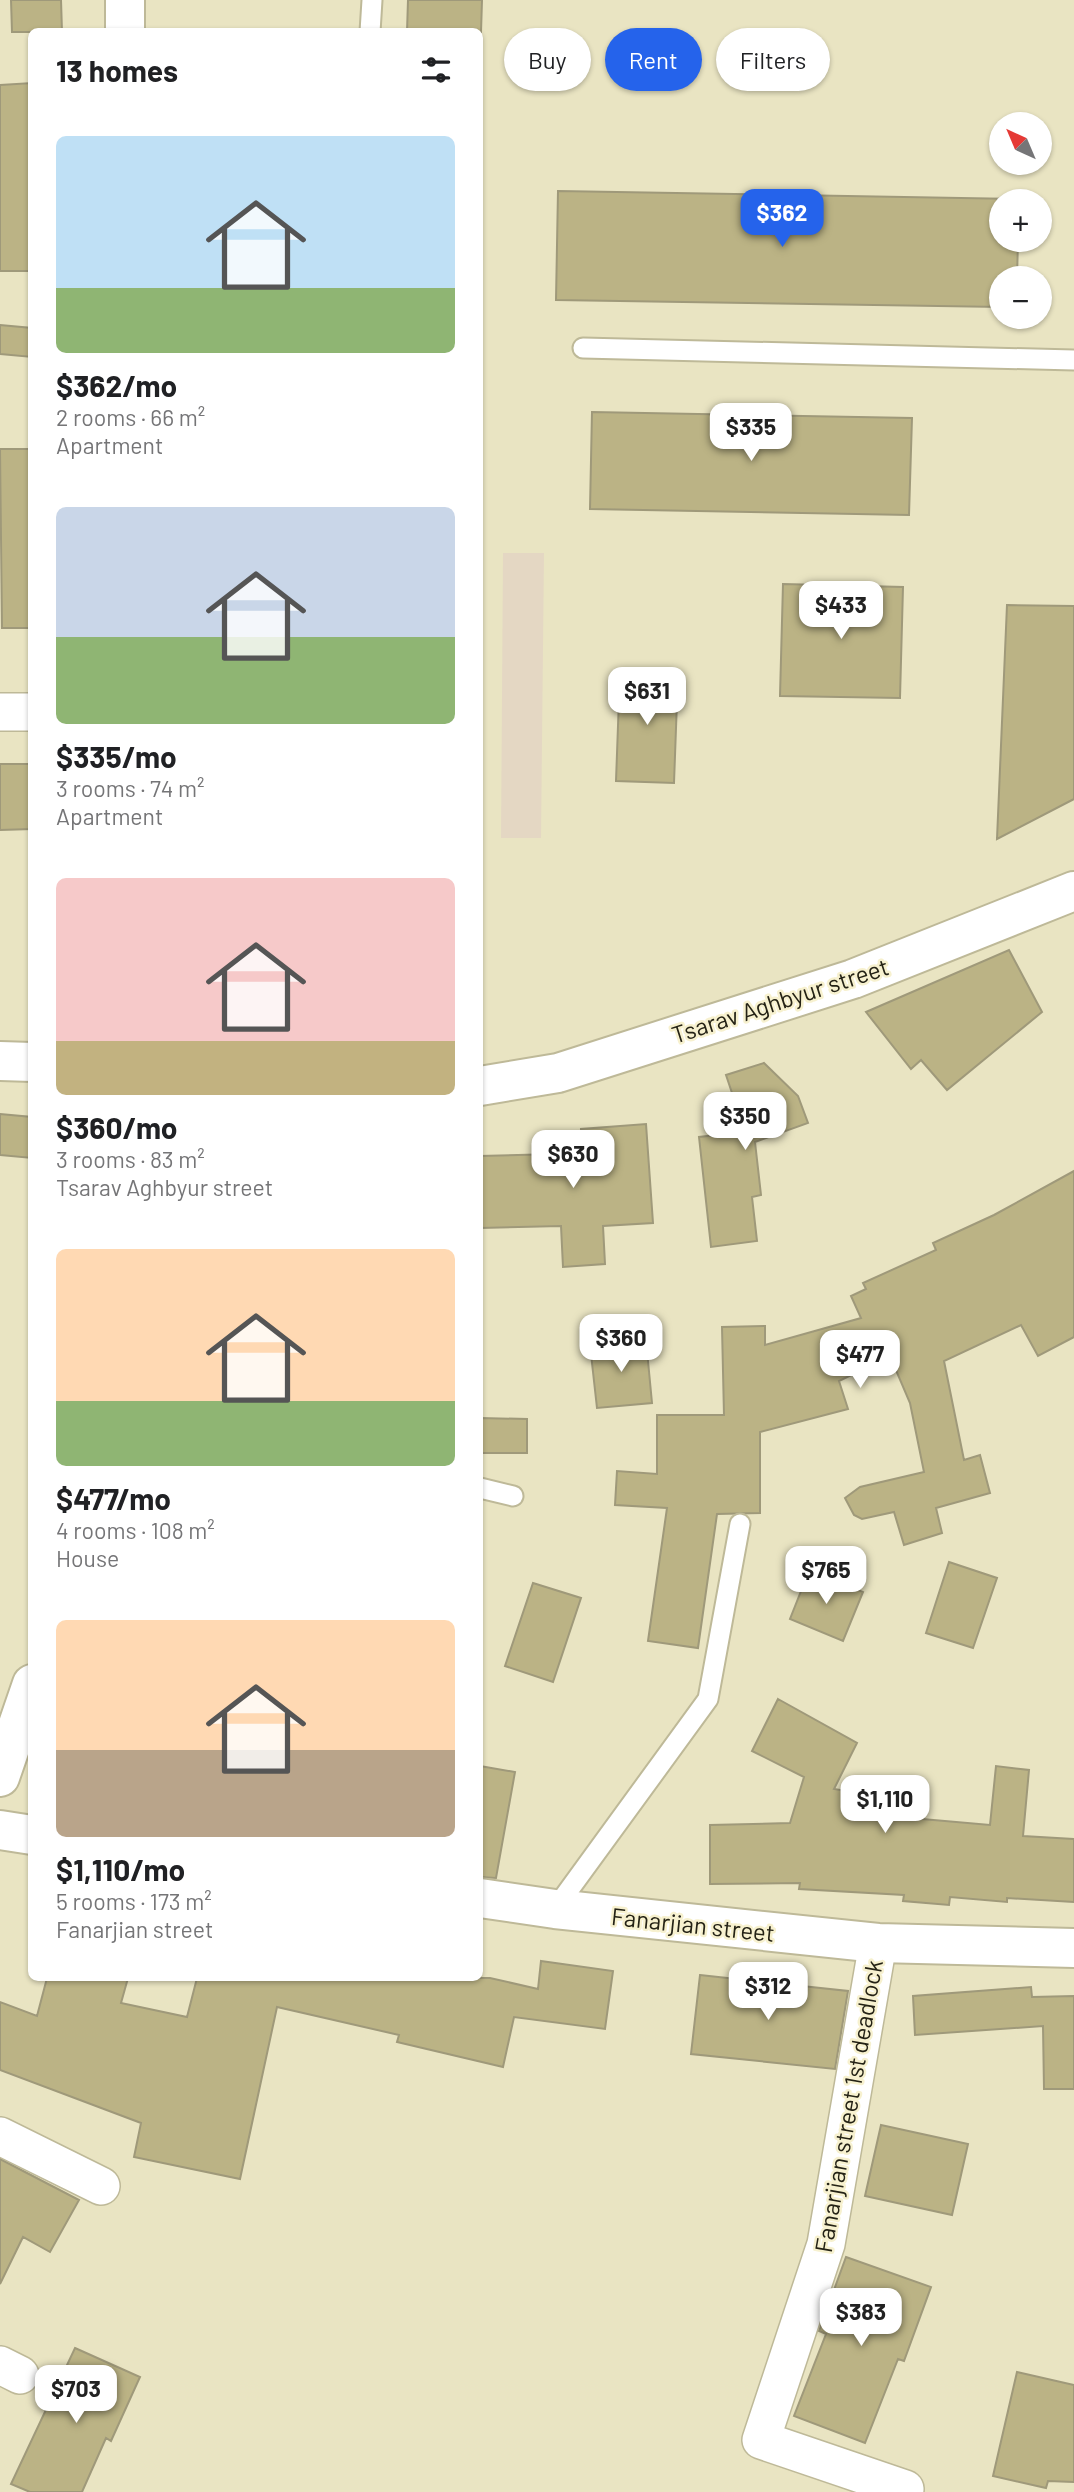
<!DOCTYPE html>
<meta charset="utf-8">
<style>
:root{--surface:#fff;--page:#f6f6f6;--text:#202124;--muted:#757577;--accent:#2563eb}
body{margin:0;font-family:Barlow,sans-serif;background:var(--page);color:var(--text);height:100vh;display:flex;flex-direction:column;font-size:26px;white-space:nowrap}
*{box-sizing:border-box;margin:0}
p{font-size:23px;color:var(--muted)}
.icon{flex:none;width:38px;height:38px;fill:none;stroke:currentColor;stroke-width:2;stroke-linecap:round;stroke-linejoin:round}
.map{position:relative;flex:1;overflow:hidden}
.side{position:absolute;left:28px;top:28px;width:455px;height:1953px;display:flex;flex-direction:column;background:var(--surface);border-radius:10px;box-shadow:0 2px 5px #0004}
.side>*{flex:none}
.hud{position:absolute;left:504px;top:28px;width:464px;height:63px;display:flex;gap:14px}
.needle{width:46px;rotate:316deg}
.tools{position:absolute;left:989px;top:112px;display:grid;gap:14px}
.tools a{display:grid;place-items:center;width:63px;height:63px;border-radius:50%;background:var(--surface);box-shadow:0 2px 5px #0004;font-size:35px}
.price{position:absolute;translate:-50% -60px;padding:0 16px;border-radius:14px;background:#fff;color:#222;font-size:23px;line-height:46px;filter:drop-shadow(0 2px 4px #0008)}
.price::after{content:'';position:absolute;left:50%;top:42px;width:21px;height:16px;margin-left:-10px;background:inherit;clip-path:polygon(0 0,100% 0,50% 100%)}
.price.active{background:var(--accent);color:#fff}
ul{padding:0;list-style:none}
li{display:grid;align-content:center;gap:14px;height:371px;padding:0 28px}
li span{display:grid;place-items:center;height:217px;border-radius:10px;color:#555}
li>.icon{margin-inline-start:auto}
span .icon{width:126px;height:126px;fill:#fffc;stroke-width:1}
li b{font-size:30px}
h2{display:flex;justify-content:space-between;align-items:center;height:84px;padding:0 28px;font-size:30px}
.tag{padding:0 24px;border-radius:32px;background:var(--surface);box-shadow:0 2px 5px #0004;font-size:24px;line-height:63px}
.tag.active{background:var(--accent);color:#fff}
.map>svg:first-child{display:block}
.industrial{fill:#e4d7c3}
.building{fill:#bbb385;stroke:#9f997a;stroke-width:2}
.lines{fill:none;stroke-linecap:round;stroke-linejoin:round}
.lane-casing{stroke:#beb998;stroke-width:23}
.street-casing{stroke:#beb998;stroke-width:40}
.secondary-casing{stroke:#beb998;stroke-width:42}
.lane{stroke:#fff;stroke-width:19}
.street{stroke:#fff;stroke-width:37}
.secondary{stroke:#fff;stroke-width:38}
.labels{text-anchor:middle;dominant-baseline:central;stroke-width:5;stroke-linejoin:round;paint-order:stroke}
.street-label{font-size:24px;fill:#242215;stroke:#f7f1cf}
</style>
<div class="map">
<svg width="1074" height="2492" viewBox="0 0 1074 2492">
<rect width="100%" height="100%" fill="#e9e4c2"/>
<!-- industrial -->
<path class="industrial" d="M 503,553 L 544,553 L 541,838 L 501,838 Z"/>
<!-- building -->
<path class="building" d="M 11,0 L 61,0 L 62,32 L 12,32 Z
M 408,0 L 482,0 L 481,32 L 407,32 Z
M 32,83 L 32,271 L 0,271 L 0,85 Z
M 558,191 L 1019,199 L 1019,201 L 1001,201 L 1001,240 L 1018,240 L 1017,278 L 1001,278 L 1001,307 L 556,300 Z
M 0,325 L 32,328 L 32,357 L 0,354 Z
M 592,412 L 912,418 L 909,515 L 590,509 Z
M 0,449 L 32,449 L 32,628 L 2,628 Z
M 783,584 L 903,587 L 900,698 L 780,696 Z
M 1007,605 L 1074,606 L 1074,799 L 997,839 Z
M 620,671 L 678,673 L 674,783 L 616,781 Z
M 0,764 L 32,764 L 32,829 L 0,830 Z
M 1009,950 L 1042,1012 L 947,1090 L 921,1060 L 911,1069 L 866,1012 Z
M 764,1063 L 798,1096 L 808,1123 L 755,1142 L 761,1195 L 752,1197 L 757,1241 L 711,1247 L 699,1137 L 745,1132 L 726,1075 Z
M 0,1114 L 32,1117 L 32,1158 L 0,1155 Z
M 646,1124 L 653,1223 L 603,1226 L 605,1264 L 563,1267 L 561,1226 L 480,1228 L 480,1156 L 556,1154 L 556,1148 L 582,1146 L 581,1129 Z
M 1074,1171 L 1074,1337 L 1038,1356 L 1021,1325 L 944,1361 L 964,1460 L 980,1455 L 990,1493 L 936,1508 L 942,1533 L 904,1545 L 894,1512 L 862,1519 L 854,1515 L 845,1498 L 860,1487 L 924,1472 L 910,1403 L 890,1356 L 839,1381 L 848,1409 L 760,1432 L 760,1513 L 717,1514 L 698,1648 L 648,1641 L 667,1508 L 615,1505 L 617,1471 L 657,1474 L 657,1415 L 724,1415 L 722,1327 L 765,1326 L 765,1345 L 861,1318 L 851,1296 L 866,1289 L 863,1283 L 936,1250 L 933,1243 L 994,1215 Z
M 646,1340 L 652,1403 L 597,1408 L 590,1345 Z
M 480,1418 L 527,1419 L 527,1453 L 480,1453 Z
M 949,1562 L 997,1578 L 973,1648 L 926,1633 Z
M 809,1571 L 863,1592 L 843,1641 L 790,1619 Z
M 533,1583 L 581,1598 L 553,1682 L 505,1666 Z
M 778,1699 L 857,1743 L 834,1789 L 879,1796 L 877,1815 L 990,1825 L 996,1766 L 1029,1770 L 1023,1836 L 1074,1839 L 1074,1902 L 1007,1898 L 1007,1902 L 950,1897 L 949,1905 L 903,1901 L 904,1895 L 799,1889 L 800,1883 L 710,1884 L 710,1825 L 790,1823 L 804,1777 L 752,1751 Z
M 480,1766 L 515,1772 L 496,1878 L 480,1877 Z
M 541,1961 L 613,1971 L 605,2029 L 514,2017 L 503,2067 L 397,2042 L 399,2035 L 277,2007 L 240,2179 L 134,2157 L 141,2123 L 0,2070 L 0,2002 L 37,2016 L 47,1978 L 128,1978 L 121,2003 L 187,2017 L 197,1978 L 490,1978 L 538,1989 Z
M 700,1975 L 848,1991 L 835,2069 L 691,2054 Z
M 1031,1987 L 1032,1997 L 1074,1996 L 1074,2089 L 1044,2089 L 1043,2026 L 915,2035 L 913,1996 Z
M 881,2125 L 968,2144 L 952,2215 L 865,2196 Z
M 0,2159 L 79,2200 L 50,2252 L 23,2237 L 0,2284 Z
M 846,2257 L 931,2287 L 904,2361 L 898,2359 L 865,2443 L 794,2416 L 826,2334 L 819,2331 Z
M 75,2348 L 140,2377 L 111,2441 L 106,2438 L 82,2492 L 30,2492 L 11,2484 Z
M 1017,2372 L 1074,2385 L 1074,2482 L 1048,2481 L 1046,2488 L 993,2476 Z"/>
<g class="lines">
<defs>
<path id="lane" d="M 370,32 L 372,0
M 583,348 L 1074,360
M 480,1488 L 513,1496
M 555,1909 L 708,1699 L 740,1524"/>
<path id="street" d="M 0,712 L 32,712
M 878,1943 L 826,2244 L 761,2440 L 905,2489 L 904,2492
M 0,2136 L 101,2186
M 0,2365 L 20,2375"/>
<path id="secondary" d="M 125,0 L 125,32
M 0,1061 L 32,1062
M 480,1086 L 558,1073 L 853,979 L 1074,891
M 0,1777 L 32,1684
M 0,1830 L 32,1835
M 480,1898 L 555,1909 L 878,1943 L 1074,1948"/>
</defs>
<!-- lane casing -->
<use href="#lane" class="lane-casing"/>
<!-- street casing -->
<use href="#street" class="street-casing"/>
<!-- secondary casing -->
<use href="#secondary" class="secondary-casing"/>
<!-- lane -->
<use href="#lane" class="lane"/>
<!-- street -->
<use href="#street" class="street"/>
<!-- secondary -->
<use href="#secondary" class="secondary"/>
</g>
<g class="labels">
<!-- street labels -->
<g class="street-label">
<text transform="translate(780 1000) rotate(-18)">Tsarav Aghbyur street</text>
<text transform="translate(693 1924) rotate(6)">Fanarjian street</text>
<text transform="translate(848 2106) rotate(-80)">Fanarjian street 1st deadlock</text>
</g>
</g>
</svg>
<div class="tools">
<a><svg class="needle" viewBox="-14 -14 28 28"><path d="M0-13l5 13h-10z" fill="#e53935"/><path d="M0 13l5-13h-10z" fill="#757577"/></svg></a>
<a>+</a>
<a>−</a>
</div>
<b class="price active" style="left:782px;top:249px">$362</b>
<b class="price" style="left:751px;top:463px">$335</b>
<b class="price" style="left:841px;top:641px">$433</b>
<b class="price" style="left:647px;top:727px">$631</b>
<b class="price" style="left:745px;top:1152px">$350</b>
<b class="price" style="left:573px;top:1190px">$630</b>
<b class="price" style="left:621px;top:1374px">$360</b>
<b class="price" style="left:860px;top:1390px">$477</b>
<b class="price" style="left:826px;top:1606px">$765</b>
<b class="price" style="left:885px;top:1835px">$1,110</b>
<b class="price" style="left:768px;top:2022px">$312</b>
<b class="price" style="left:861px;top:2348px">$383</b>
<b class="price" style="left:76px;top:2425px">$703</b>
<div class="hud">
<a class="tag">Buy</a>
<a class="tag active">Rent</a>
<a class="tag">Filters</a>
</div>
<section class="side">
<h2>13 homes<svg class="icon" aria-label="filters" viewBox="0 0 24 24"><path d="M4 7h16M4 17h16"/><circle cx="9" cy="7" r="2"/><circle cx="15" cy="17" r="2"/></svg></h2>
<ul>
<li><span style="background:linear-gradient(#bfe0f5 70%,#8fb573 0)"><svg class="icon" aria-label="home" viewBox="0 0 24 24"><path d="M3 11l9-7 9 7M6 9v11h12V9"/></svg></span><div><b>$362/mo</b><p>2 rooms · 66 m²</p><p>Apartment</p></div></li>
<li><span style="background:linear-gradient(#c9d6e8 60%,#8fb573 0)"><svg class="icon" aria-label="home" viewBox="0 0 24 24"><path d="M3 11l9-7 9 7M6 9v11h12V9"/></svg></span><div><b>$335/mo</b><p>3 rooms · 74 m²</p><p>Apartment</p></div></li>
<li><span style="background:linear-gradient(#f6c9c9 75%,#c2b280 0)"><svg class="icon" aria-label="home" viewBox="0 0 24 24"><path d="M3 11l9-7 9 7M6 9v11h12V9"/></svg></span><div><b>$360/mo</b><p>3 rooms · 83 m²</p><p>Tsarav Aghbyur street</p></div></li>
<li><span style="background:linear-gradient(#ffd9b3 70%,#8fb573 0)"><svg class="icon" aria-label="home" viewBox="0 0 24 24"><path d="M3 11l9-7 9 7M6 9v11h12V9"/></svg></span><div><b>$477/mo</b><p>4 rooms · 108 m²</p><p>House</p></div></li>
<li><span style="background:linear-gradient(#ffd9b3 60%,#b9a48a 0)"><svg class="icon" aria-label="home" viewBox="0 0 24 24"><path d="M3 11l9-7 9 7M6 9v11h12V9"/></svg></span><div><b>$1,110/mo</b><p>5 rooms · 173 m²</p><p>Fanarjian street</p></div></li>
</ul>
</section>
</div>
